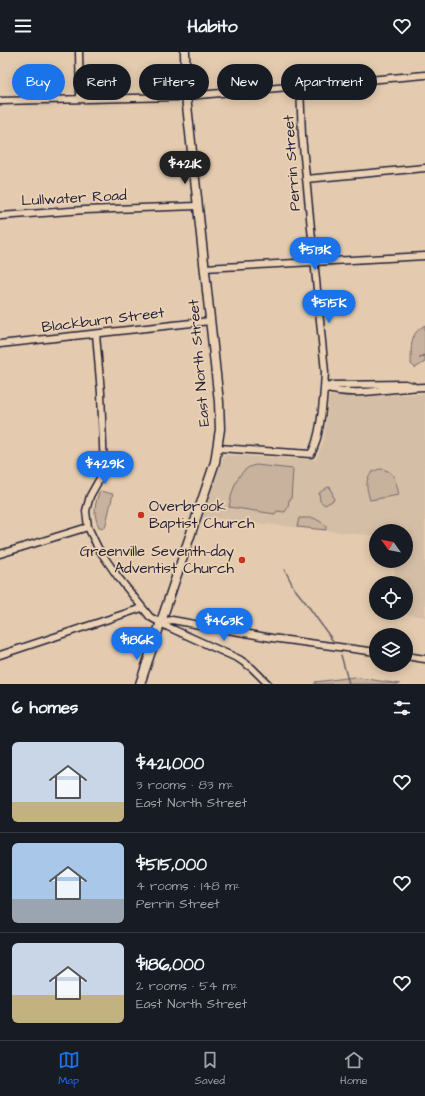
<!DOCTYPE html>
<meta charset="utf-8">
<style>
:root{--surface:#171b24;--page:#242831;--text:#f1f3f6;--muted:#9ea1a6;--line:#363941;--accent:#1a73e8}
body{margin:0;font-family:"Architects Daughter",sans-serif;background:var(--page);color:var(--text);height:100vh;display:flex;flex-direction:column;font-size:15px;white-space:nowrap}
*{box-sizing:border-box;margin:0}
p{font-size:13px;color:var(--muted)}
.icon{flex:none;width:22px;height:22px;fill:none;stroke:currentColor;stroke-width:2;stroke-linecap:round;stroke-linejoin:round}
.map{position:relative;height:632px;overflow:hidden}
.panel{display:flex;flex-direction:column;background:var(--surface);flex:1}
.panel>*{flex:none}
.banner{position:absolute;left:12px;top:12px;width:401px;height:36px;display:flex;gap:8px}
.needle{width:26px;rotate:303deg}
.fabs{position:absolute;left:369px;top:472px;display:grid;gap:8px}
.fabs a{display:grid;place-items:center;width:44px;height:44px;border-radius:50%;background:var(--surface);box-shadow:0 2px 10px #0003;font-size:20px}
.price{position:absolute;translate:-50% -34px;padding:0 9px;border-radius:14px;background:var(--accent);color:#fff;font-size:13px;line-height:26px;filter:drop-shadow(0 1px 2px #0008)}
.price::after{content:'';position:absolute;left:50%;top:24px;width:12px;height:9px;margin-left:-6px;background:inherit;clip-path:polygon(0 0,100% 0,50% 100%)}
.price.on{background:#222;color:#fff}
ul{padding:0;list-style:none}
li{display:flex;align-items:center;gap:12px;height:100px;padding:0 12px}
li+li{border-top:1px solid var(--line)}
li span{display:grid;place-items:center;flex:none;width:112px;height:80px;border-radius:6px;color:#555}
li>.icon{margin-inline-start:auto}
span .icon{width:48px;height:48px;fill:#fffc;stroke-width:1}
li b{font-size:17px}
h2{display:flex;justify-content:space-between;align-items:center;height:48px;padding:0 12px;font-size:17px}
.tag{padding:0 14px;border-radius:18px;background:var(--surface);box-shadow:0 2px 10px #0003;font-size:14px;line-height:36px}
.tag.on{background:var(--accent);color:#fff}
header{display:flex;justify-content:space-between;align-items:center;height:52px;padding:0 12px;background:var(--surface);font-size:18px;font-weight:700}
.dock{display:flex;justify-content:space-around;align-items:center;height:56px;border-top:1px solid var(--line);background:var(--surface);font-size:11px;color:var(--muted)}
.dock a{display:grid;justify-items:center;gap:2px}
.dock .on{color:var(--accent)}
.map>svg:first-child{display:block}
.built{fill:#d5bea6}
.green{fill:#c8b29e;stroke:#756a6c}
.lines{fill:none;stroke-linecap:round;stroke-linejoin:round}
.stream{stroke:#6b6267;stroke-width:1.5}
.minor-casing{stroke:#22223b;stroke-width:9}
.major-casing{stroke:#22223b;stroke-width:11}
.minor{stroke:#ecd2b4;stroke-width:6}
.major{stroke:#ecd2b4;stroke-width:8}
.poi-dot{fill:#c8321e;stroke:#ecd2b4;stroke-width:1.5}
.labels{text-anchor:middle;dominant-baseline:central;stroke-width:3.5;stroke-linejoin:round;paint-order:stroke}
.street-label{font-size:15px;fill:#22223b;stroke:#ecd2b4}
.poi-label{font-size:15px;fill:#22223b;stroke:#ecd2b4;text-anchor:start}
</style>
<header><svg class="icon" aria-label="menu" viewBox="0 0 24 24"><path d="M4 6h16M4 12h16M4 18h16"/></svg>Habito<svg class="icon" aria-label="heart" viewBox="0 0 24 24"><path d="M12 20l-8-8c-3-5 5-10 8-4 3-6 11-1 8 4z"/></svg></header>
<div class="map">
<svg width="425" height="632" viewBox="0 0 425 632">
<rect width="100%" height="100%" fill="#e4cbaf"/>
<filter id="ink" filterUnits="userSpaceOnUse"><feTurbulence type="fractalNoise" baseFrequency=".025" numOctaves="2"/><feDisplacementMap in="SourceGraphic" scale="8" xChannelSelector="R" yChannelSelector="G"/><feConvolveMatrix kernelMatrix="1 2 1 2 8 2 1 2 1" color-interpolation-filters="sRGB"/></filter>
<g filter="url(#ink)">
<!-- built -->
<path class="built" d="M 425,342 L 425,565 L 402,562 L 406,561 L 406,531 L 397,531 L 393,509 L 406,509 L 406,479 L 376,479 L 376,484 L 202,465 L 224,403 L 316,408 L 324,388 L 329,344 Z"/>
<!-- green -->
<path class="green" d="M 425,273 L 425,310 L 415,316 L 411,312 C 412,294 408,283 425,273 Z
M 256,413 L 293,417 L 291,447 L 289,448 L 288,455 L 285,460 L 277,459 L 275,462 L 229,455 C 232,439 237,416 256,413 Z
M 380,417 C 395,418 396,430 399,443 L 370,448 C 366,435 363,421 380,417 Z
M 328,435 L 331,436 L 334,448 L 325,453 L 320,449 L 319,441 Z
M 100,439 L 113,442 L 105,476 L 99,475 C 93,462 94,453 100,439 Z
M 299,466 L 314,466 L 326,473 L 326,478 L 297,475 Z
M 354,625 L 400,632 L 315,632 L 315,630 Z"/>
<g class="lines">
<!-- stream -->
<path class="stream" d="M 420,306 L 425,303
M 285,518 L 294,536 L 306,551 L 333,589
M 341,603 L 349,632"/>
<defs>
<path id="minor" d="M 79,0 L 80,47
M 0,49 L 176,45 L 425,23
M 306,127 L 425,116
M 0,164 L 85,158 L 197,154
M 204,216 L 425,204
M 96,282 L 101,341 L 104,419 L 90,444 L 86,459 L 88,475 L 98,496 L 118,525 L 150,565 L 168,575 L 239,607 L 252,616 L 268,632
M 0,292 L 210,269
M 324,336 C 355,346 393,335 425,335
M 324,336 L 333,333 L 405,332 L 413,334
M 218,396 L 311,402 C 321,385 324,341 325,320 L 302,84 L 300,34
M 0,502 L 88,475
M 161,570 L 172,568 L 272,586 L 376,600
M 0,603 L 142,556
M 406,604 L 425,607"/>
<path id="major" d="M 140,632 L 215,410 L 220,377 L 219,350 L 186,44 L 185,0"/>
</defs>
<!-- minor casing -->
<use href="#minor" class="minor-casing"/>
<!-- major casing -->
<use href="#major" class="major-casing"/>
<!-- minor -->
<use href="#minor" class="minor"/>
<!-- major -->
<use href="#major" class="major"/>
</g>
</g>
<!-- markers -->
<g class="poi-dot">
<circle cx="141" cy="463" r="4"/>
<circle cx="242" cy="508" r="4"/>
</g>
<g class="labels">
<!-- street labels -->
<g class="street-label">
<text transform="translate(292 111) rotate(-94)">Perrin Street</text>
<text transform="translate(74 146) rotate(-3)">Lullwater Road</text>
<text transform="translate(103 268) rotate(-7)">Blackburn Street</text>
<text transform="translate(199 311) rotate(-95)">East North Street</text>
</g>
<!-- poi labels -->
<g class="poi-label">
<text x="149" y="454">Overbrook<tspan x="149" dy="17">Baptist Church</tspan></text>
<text x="234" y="499" text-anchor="end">Greenville Seventh-day<tspan x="234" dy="17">Adventist Church</tspan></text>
</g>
</g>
</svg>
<div class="fabs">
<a><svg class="needle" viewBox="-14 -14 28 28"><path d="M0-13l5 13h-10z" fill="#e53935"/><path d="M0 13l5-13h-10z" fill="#9ea1a6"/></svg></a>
<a><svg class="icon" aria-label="locate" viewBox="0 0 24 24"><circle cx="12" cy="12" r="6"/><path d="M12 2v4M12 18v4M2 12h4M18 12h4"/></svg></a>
<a><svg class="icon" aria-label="layers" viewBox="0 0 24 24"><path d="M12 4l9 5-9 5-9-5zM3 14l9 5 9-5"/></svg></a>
</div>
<b class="price on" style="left:185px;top:133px">$421K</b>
<b class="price" style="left:315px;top:219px">$513K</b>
<b class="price" style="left:329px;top:272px">$515K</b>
<b class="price" style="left:105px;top:433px">$429K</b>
<b class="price" style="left:224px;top:590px">$463K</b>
<b class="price" style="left:137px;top:609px">$186K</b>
<div class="banner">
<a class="tag on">Buy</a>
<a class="tag">Rent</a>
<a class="tag">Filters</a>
<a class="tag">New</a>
<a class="tag">Apartment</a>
</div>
</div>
<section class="panel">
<h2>6 homes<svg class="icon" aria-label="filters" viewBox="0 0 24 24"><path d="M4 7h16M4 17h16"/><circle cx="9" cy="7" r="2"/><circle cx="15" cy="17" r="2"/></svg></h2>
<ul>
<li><span style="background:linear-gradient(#c9d6e8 75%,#c2b280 0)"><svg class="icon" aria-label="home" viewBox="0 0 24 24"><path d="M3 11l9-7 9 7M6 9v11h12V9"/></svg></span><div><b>$421,000</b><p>3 rooms · 83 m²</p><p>East North Street</p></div><svg class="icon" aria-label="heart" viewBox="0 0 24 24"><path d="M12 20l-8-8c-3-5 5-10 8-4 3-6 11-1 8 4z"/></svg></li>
<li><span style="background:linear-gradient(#a9c7e8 70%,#9aa5b1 0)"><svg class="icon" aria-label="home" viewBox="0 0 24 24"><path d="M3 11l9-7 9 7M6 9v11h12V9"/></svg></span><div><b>$515,000</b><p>4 rooms · 148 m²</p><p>Perrin Street</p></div><svg class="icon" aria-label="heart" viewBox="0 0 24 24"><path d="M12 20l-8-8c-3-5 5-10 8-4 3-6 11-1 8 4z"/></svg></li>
<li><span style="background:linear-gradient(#c9d6e8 65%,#c2b280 0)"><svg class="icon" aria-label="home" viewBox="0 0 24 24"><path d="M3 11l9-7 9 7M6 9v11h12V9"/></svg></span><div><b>$186,000</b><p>2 rooms · 54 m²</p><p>East North Street</p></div><svg class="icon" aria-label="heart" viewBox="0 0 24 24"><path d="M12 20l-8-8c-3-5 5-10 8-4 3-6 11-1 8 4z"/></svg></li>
</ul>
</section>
<nav class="dock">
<a class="on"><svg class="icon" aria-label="map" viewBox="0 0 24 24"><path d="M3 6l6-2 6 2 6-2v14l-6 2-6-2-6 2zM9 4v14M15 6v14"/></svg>Map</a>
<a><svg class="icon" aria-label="saved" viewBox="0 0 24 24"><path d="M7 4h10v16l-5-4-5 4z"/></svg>Saved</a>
<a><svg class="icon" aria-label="home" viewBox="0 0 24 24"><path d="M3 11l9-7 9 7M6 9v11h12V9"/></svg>Home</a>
</nav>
